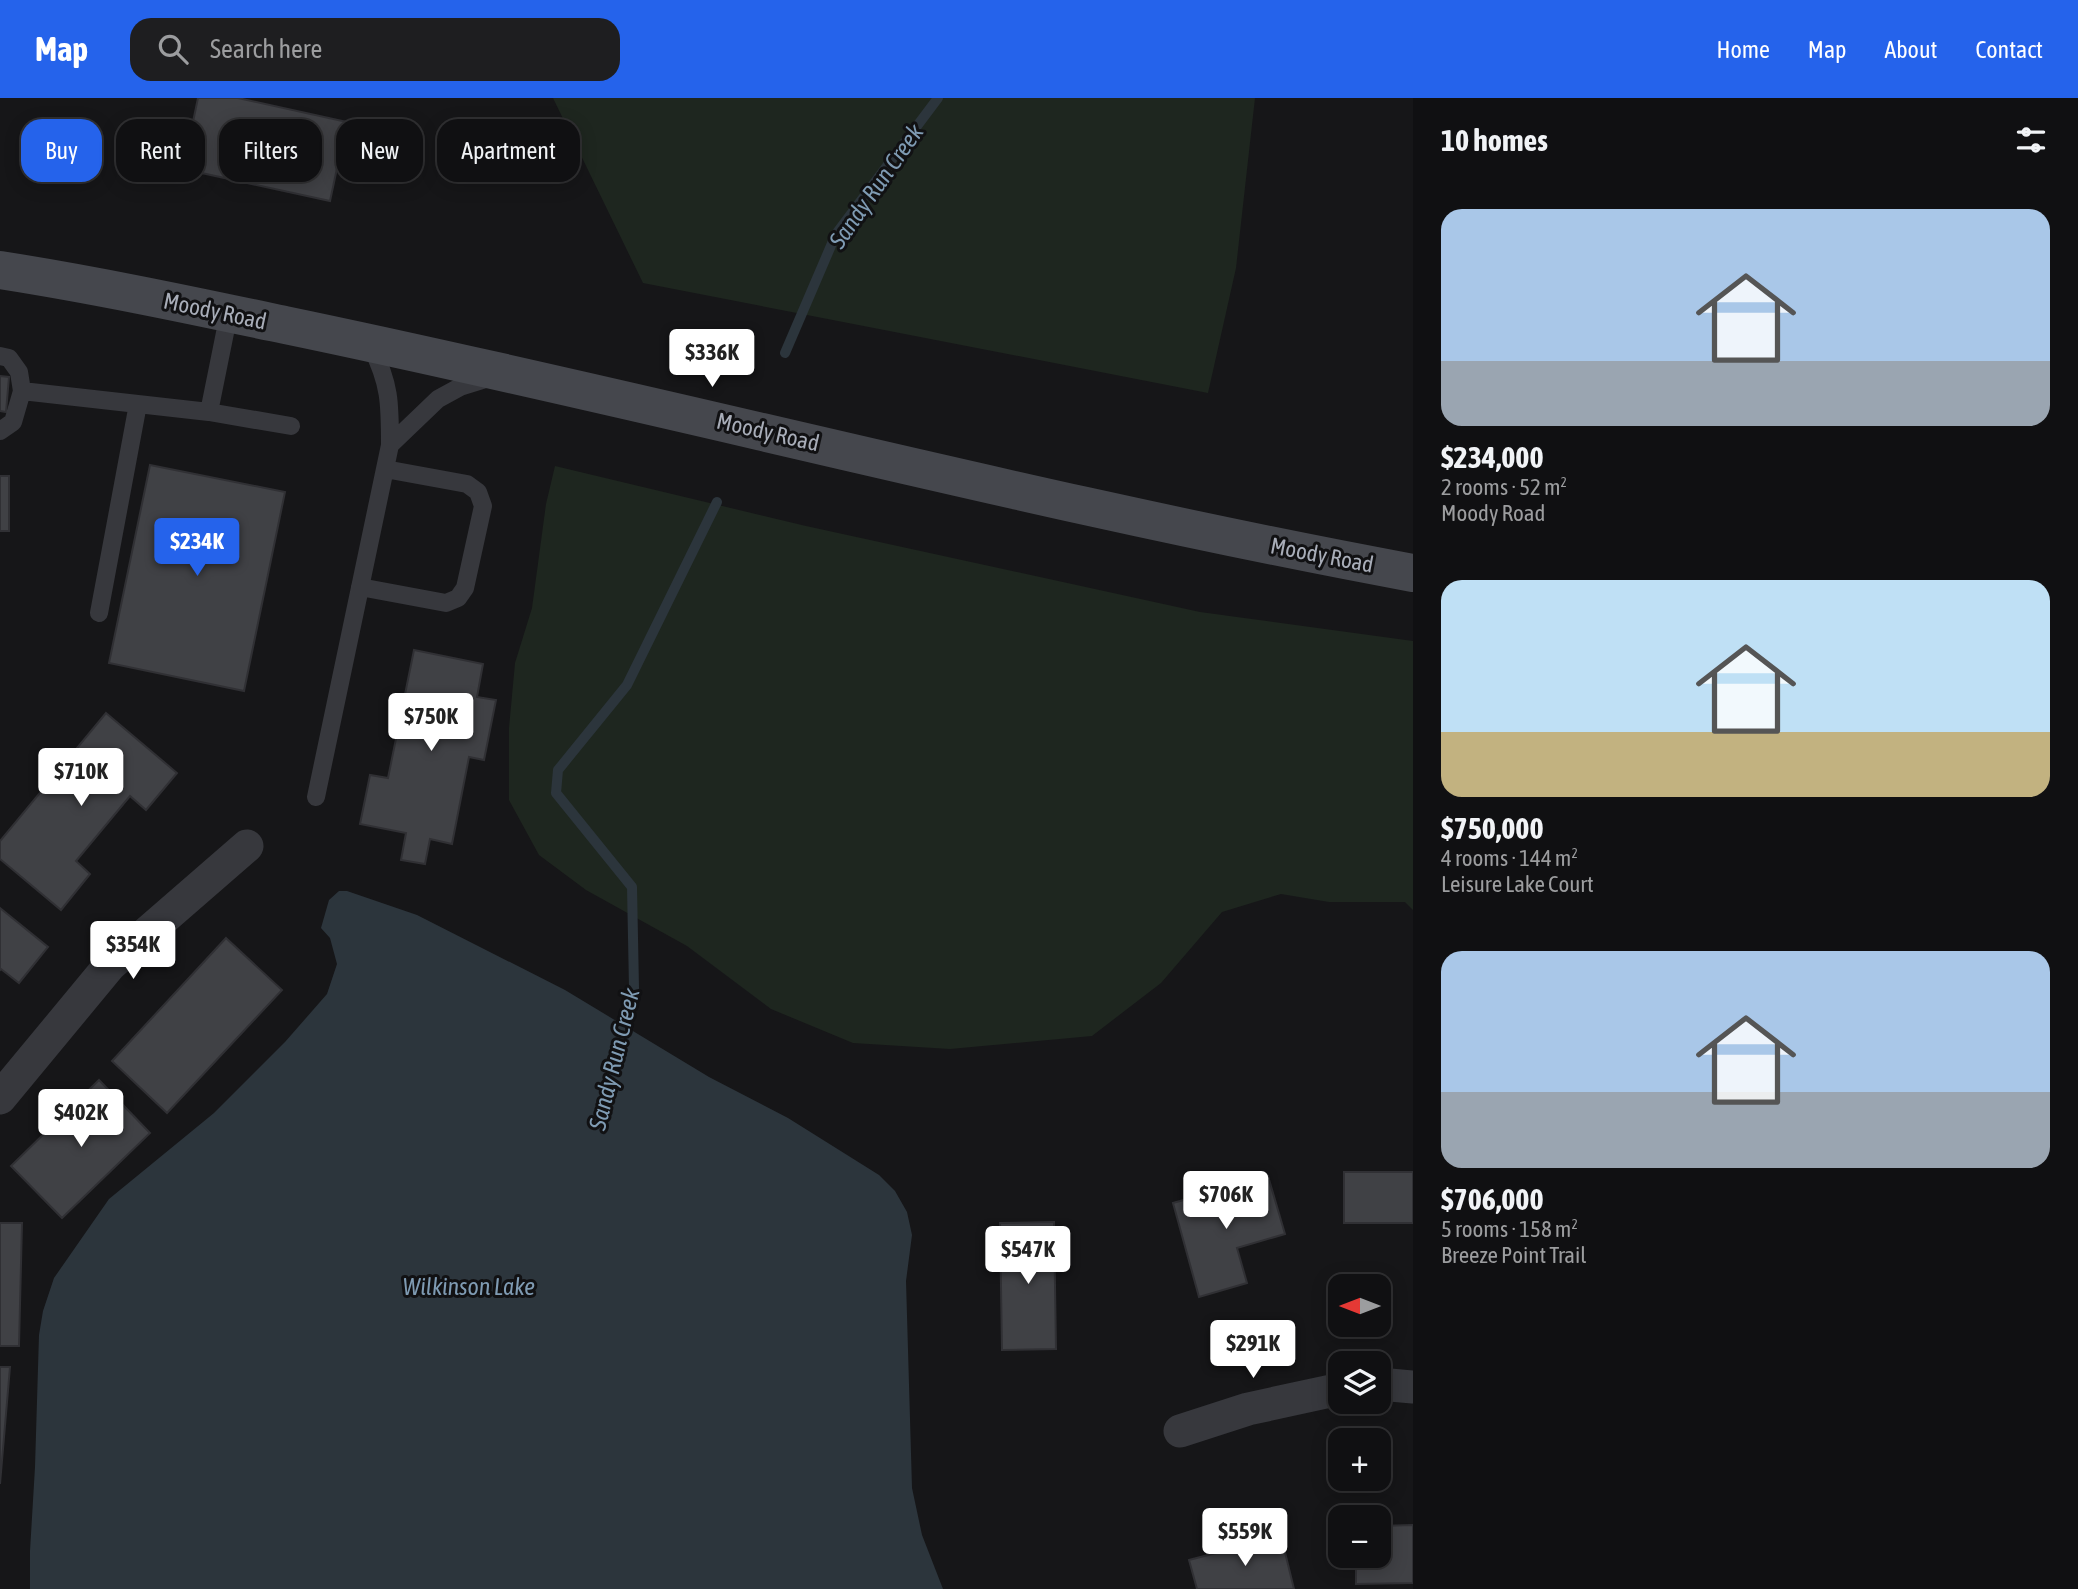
<!DOCTYPE html>
<meta charset="utf-8">
<style>
:root{--surface:#101012;--page:#1e1e20;--text:#f1f3f6;--muted:#9c9d9f;--line:#303032;--accent:#2563eb}
body{margin:0;font-family:"Asap Condensed",sans-serif;background:var(--page);color:var(--text);height:100vh;display:flex;flex-direction:column;font-size:26px;white-space:nowrap}
*{box-sizing:border-box;margin:0}
p{font-size:23px;color:var(--muted)}
.icon{flex:none;width:38px;height:38px;fill:none;stroke:currentColor;stroke-width:2;stroke-linecap:round;stroke-linejoin:round}
.map{position:relative;flex:1;overflow:hidden}
.side{display:flex;flex-direction:column;background:var(--surface);width:665px}
.side>*{flex:none}
.hud{position:absolute;left:21px;top:21px;width:665px;height:63px;display:flex;gap:14px}
.needle{width:46px;rotate:270deg}
.tools{position:absolute;left:1328px;top:1176px;display:grid;gap:14px}
.tools a{display:grid;place-items:center;width:63px;height:63px;border-radius:14px;background:var(--surface);box-shadow:0 4px 18px #0003,0 0 0 2px var(--line);font-size:35px}
.price{position:absolute;translate:-50% -60px;padding:0 16px;border-radius:7px;background:#fff;color:#222;font-size:23px;line-height:46px;filter:drop-shadow(0 2px 4px #0008)}
.price::after{content:'';position:absolute;left:50%;top:42px;width:21px;height:16px;margin-left:-10px;background:inherit;clip-path:polygon(0 0,100% 0,50% 100%)}
.price.active{background:var(--accent);color:#fff}
ul{padding:0;list-style:none}
li{display:grid;align-content:center;gap:14px;height:371px;padding:0 28px}
li span{display:grid;place-items:center;height:217px;border-radius:21px;color:#555}
li>.icon{margin-inline-start:auto}
span .icon{width:126px;height:126px;fill:#fffc;stroke-width:1}
li b{font-size:30px}
h2{display:flex;justify-content:space-between;align-items:center;height:84px;padding:0 28px;font-size:30px}
.pill{padding:0 24px;border-radius:21px;background:var(--surface);box-shadow:0 4px 18px #0003,0 0 0 2px var(--line);font-size:24px;line-height:63px}
.pill.active{background:var(--accent);color:#fff}
header{display:flex;align-items:center;gap:42px;box-sizing:border-box;height:98px;padding:0 35px;background:var(--accent);color:#fff}
header strong{font-size:33px}
nav{display:flex;gap:38px;margin-inline-start:auto;font-size:24px}
.search{width:490px;height:63px;background:var(--page);display:flex;align-items:center;gap:18px;box-sizing:border-box;padding:0 24px;border-radius:21px;color:var(--muted);font-size:26px}
main{display:flex;flex:1;min-height:0}
.map>svg:first-child{display:block}
.green{fill:#1e261f}
.water{fill:#2c353c}
.lines{fill:none;stroke-linecap:round;stroke-linejoin:round}
.stream{stroke:#2c353c;stroke-width:10}
.building{fill:#404145;stroke:#303034;stroke-width:2}
.lane{stroke:#37383d;stroke-width:18}
.street{stroke:#37383d;stroke-width:33}
.secondary{stroke:#45474d;stroke-width:38}
.labels{text-anchor:middle;dominant-baseline:central;stroke-width:6;stroke-linejoin:round;paint-order:stroke}
.street-label{font-size:23px;fill:#a8adb8;stroke:#111113}
.water-label{font-size:24px;font-style:italic;fill:#7f9bb3;stroke:#111113}
</style>
<header>
<strong>Map</strong>
<div class="search"><svg class="icon" aria-label="search" viewBox="0 0 24 24"><circle cx="10" cy="10" r="6"/><path d="M15 15l6 6"/></svg>Search here</div>
<nav><a>Home</a><a>Map</a><a>About</a><a>Contact</a></nav>
</header>
<main>
<div class="map">
<svg width="1413" height="1491" viewBox="0 0 1413 1491">
<rect width="100%" height="100%" fill="#161618"/>
<!-- green -->
<path class="green" d="M 553,0 L 1255,0 L 1236,170 L 1208,295 L 643,185 Z
M 555,368 L 806,428 L 1200,514 L 1413,543 L 1413,812 L 1405,804 L 1329,804 L 1281,796 L 1222,814 L 1161,885 L 1092,938 L 950,951 L 853,945 L 771,911 L 687,848 L 586,792 L 539,757 L 509,702 L 509,630 L 515,565 L 532,510 L 546,406 Z"/>
<!-- water -->
<path class="water" d="M 339,793 L 347,793 L 417,817 L 565,892 L 709,979 L 788,1020 L 879,1077 L 895,1093 L 907,1114 L 912,1137 L 906,1183 L 912,1390 L 922,1437 L 943,1491 L 30,1491 L 30,1453 L 35,1369 L 39,1237 L 43,1213 L 54,1180 L 109,1101 L 214,1015 L 285,944 L 327,896 L 337,866 L 330,840 L 321,830 L 329,802 Z"/>
<g class="lines">
<!-- stream -->
<path class="stream" d="M 785,255 L 836,136 L 938,0
M 620,937 L 634,890 L 632,789 L 556,695 L 558,672 L 627,587 L 717,404"/>
</g>
<!-- building -->
<path class="building" d="M 198,0 L 238,0 L 347,24 L 330,103 L 183,71 Z
M 0,278 L 9,279 L 6,314 L 0,313 Z
M 150,367 L 285,394 L 244,593 L 109,565 Z
M 0,378 L 9,378 L 9,433 L 0,433 Z
M 414,552 L 483,566 L 477,599 L 496,602 L 484,662 L 469,659 L 452,746 L 430,741 L 425,766 L 401,762 L 406,735 L 360,726 L 370,677 L 388,680 Z
M 106,615 L 177,675 L 146,712 L 130,698 L 76,763 L 90,776 L 61,812 L 0,761 L 0,743 Z
M 0,810 L 48,849 L 19,885 L 1,871 L 0,872 Z
M 226,840 L 282,892 L 167,1015 L 112,963 Z
M 99,982 L 150,1035 L 62,1120 L 11,1068 Z
M 1344,1074 L 1413,1074 L 1413,1125 L 1344,1125 Z
M 1268,1078 L 1285,1136 L 1237,1150 L 1247,1185 L 1199,1199 L 1173,1105 Z
M 1054,1124 L 1056,1251 L 1002,1252 L 1000,1125 Z
M 0,1125 L 22,1125 L 19,1248 L 0,1248 Z
M 0,1269 L 10,1269 L 0,1386 Z
M 1413,1427 L 1413,1485 L 1356,1486 L 1356,1458 L 1379,1458 L 1379,1428 Z
M 1281,1438 L 1294,1491 L 1197,1491 L 1189,1462 Z"/>
<g class="lines">
<!-- lane -->
<path class="lane" d="M 0,258 L 9,260 L 19,274 L 22,293 L 209,314 L 229,215
M 209,314 L 291,328
M 0,333 L 13,324 L 22,293
M 390,347 L 438,301 L 460,289 L 489,280
M 360,489 L 446,505 L 458,500 L 465,490 L 483,408 L 478,394 L 467,386 L 385,371
M 99,515 L 138,306
M 316,699 L 390,347 C 390,305 390,286 371,248"/>
<!-- street -->
<path class="street" d="M 0,1000 L 110,867 L 247,748
M 1379,1286 L 1413,1289
M 1180,1333 L 1248,1311 L 1340,1291"/>
<!-- secondary -->
<path class="secondary" d="M 0,172 C 96,187 190,207 285,227 C 662,305 1034,405 1413,475"/>
</g>
<g class="labels">
<!-- street labels -->
<g class="street-label">
<text transform="translate(215 213) rotate(12)">Moody Road</text>
<text transform="translate(768 334) rotate(13)">Moody Road</text>
<text transform="translate(1322 457) rotate(11)">Moody Road</text>
</g>
<!-- water labels -->
<g class="water-label">
<text transform="translate(876 88) rotate(-55)">Sandy Run Creek</text>
<text transform="translate(614 961) rotate(-76)">Sandy Run Creek</text>
<text x="469" y="1188">Wilkinson Lake</text>
</g>
</g>
</svg>
<div class="tools">
<a><svg class="needle" viewBox="-14 -14 28 28"><path d="M0-13l5 13h-10z" fill="#e53935"/><path d="M0 13l5-13h-10z" fill="#9c9d9f"/></svg></a>
<a><svg class="icon" aria-label="layers" viewBox="0 0 24 24"><path d="M12 4l9 5-9 5-9-5zM3 14l9 5 9-5"/></svg></a>
<a>+</a>
<a>−</a>
</div>
<b class="price" style="left:712px;top:291px">$336K</b>
<b class="price active" style="left:197px;top:480px">$234K</b>
<b class="price" style="left:431px;top:655px">$750K</b>
<b class="price" style="left:81px;top:710px">$710K</b>
<b class="price" style="left:133px;top:883px">$354K</b>
<b class="price" style="left:81px;top:1051px">$402K</b>
<b class="price" style="left:1226px;top:1133px">$706K</b>
<b class="price" style="left:1028px;top:1188px">$547K</b>
<b class="price" style="left:1253px;top:1282px">$291K</b>
<b class="price" style="left:1245px;top:1470px">$559K</b>
<div class="hud">
<a class="pill active">Buy</a>
<a class="pill">Rent</a>
<a class="pill">Filters</a>
<a class="pill">New</a>
<a class="pill">Apartment</a>
</div>
</div>
<section class="side">
<h2>10 homes<svg class="icon" aria-label="filters" viewBox="0 0 24 24"><path d="M4 7h16M4 17h16"/><circle cx="9" cy="7" r="2"/><circle cx="15" cy="17" r="2"/></svg></h2>
<ul>
<li><span style="background:linear-gradient(#a9c7e8 70%,#9aa5b1 0)"><svg class="icon" aria-label="home" viewBox="0 0 24 24"><path d="M3 11l9-7 9 7M6 9v11h12V9"/></svg></span><div><b>$234,000</b><p>2 rooms · 52 m²</p><p>Moody Road</p></div></li>
<li><span style="background:linear-gradient(#bfe0f5 70%,#c2b280 0)"><svg class="icon" aria-label="home" viewBox="0 0 24 24"><path d="M3 11l9-7 9 7M6 9v11h12V9"/></svg></span><div><b>$750,000</b><p>4 rooms · 144 m²</p><p>Leisure Lake Court</p></div></li>
<li><span style="background:linear-gradient(#a9c7e8 65%,#9aa5b1 0)"><svg class="icon" aria-label="home" viewBox="0 0 24 24"><path d="M3 11l9-7 9 7M6 9v11h12V9"/></svg></span><div><b>$706,000</b><p>5 rooms · 158 m²</p><p>Breeze Point Trail</p></div></li>
</ul>
</section>
</main>
